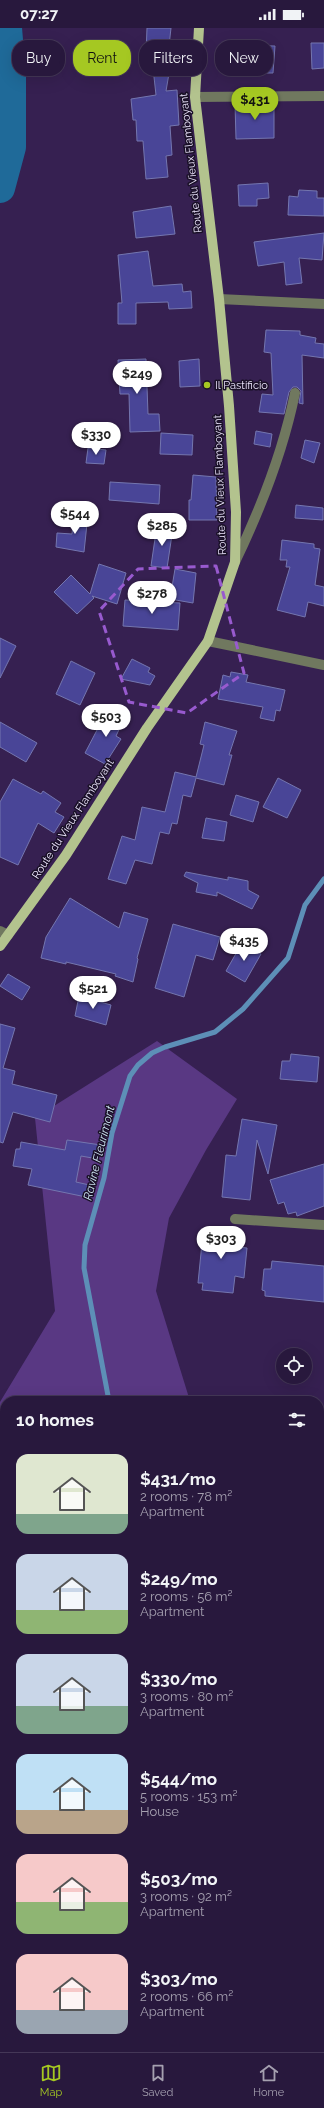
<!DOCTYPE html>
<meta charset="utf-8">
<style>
:root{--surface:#28183d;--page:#302144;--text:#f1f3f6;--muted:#a5a0b0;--line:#443757;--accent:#a5c822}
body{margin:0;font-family:Raleway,sans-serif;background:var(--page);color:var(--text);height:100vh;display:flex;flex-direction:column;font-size:15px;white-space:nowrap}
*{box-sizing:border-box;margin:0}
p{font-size:13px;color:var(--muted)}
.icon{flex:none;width:22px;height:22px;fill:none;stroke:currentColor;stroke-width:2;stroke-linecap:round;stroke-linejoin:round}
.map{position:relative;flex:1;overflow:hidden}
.panel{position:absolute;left:0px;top:1368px;width:324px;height:656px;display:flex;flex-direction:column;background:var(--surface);border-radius:16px 16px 0 0;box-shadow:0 4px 16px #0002,0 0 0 1px var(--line)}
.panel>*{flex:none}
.top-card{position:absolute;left:12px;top:12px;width:300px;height:36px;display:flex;gap:8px}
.fabs{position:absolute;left:276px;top:1320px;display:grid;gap:8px}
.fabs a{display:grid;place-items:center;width:36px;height:36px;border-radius:50%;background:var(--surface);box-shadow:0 4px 16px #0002,0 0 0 1px var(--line);font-size:20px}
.price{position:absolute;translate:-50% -34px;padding:0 9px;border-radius:14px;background:#fff;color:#222;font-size:13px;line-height:26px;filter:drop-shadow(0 1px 2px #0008)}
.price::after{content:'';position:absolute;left:50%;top:24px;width:12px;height:9px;margin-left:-6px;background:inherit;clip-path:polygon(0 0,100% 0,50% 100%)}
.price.active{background:var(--accent);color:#111}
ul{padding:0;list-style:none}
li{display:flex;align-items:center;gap:12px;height:100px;padding:0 16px}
li span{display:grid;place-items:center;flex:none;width:112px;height:80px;border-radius:12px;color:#555}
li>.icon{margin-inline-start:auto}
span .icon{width:48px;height:48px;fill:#fffc;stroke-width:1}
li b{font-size:17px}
h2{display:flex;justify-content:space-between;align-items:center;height:48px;padding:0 16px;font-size:17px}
.tag{padding:0 14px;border-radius:16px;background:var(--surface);box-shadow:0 4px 16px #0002,0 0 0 1px var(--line);font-size:14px;line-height:36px}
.tag.active{background:var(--accent);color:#111}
.status{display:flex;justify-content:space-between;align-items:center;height:28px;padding:0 20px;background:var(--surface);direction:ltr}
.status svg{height:11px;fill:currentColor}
.tabs{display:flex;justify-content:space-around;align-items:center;height:56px;border-top:1px solid var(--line);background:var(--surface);font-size:11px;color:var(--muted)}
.tabs a{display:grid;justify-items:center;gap:2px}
.tabs .active{color:var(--accent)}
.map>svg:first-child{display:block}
.green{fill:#593883}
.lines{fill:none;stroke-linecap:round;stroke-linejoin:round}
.stream{stroke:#5d8fb7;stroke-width:5}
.river{stroke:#1f6a99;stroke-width:30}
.building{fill:#494597;stroke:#7476af}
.minor{stroke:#70785f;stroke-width:10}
.major{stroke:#b3c38e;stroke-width:10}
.marked{fill:none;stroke:#985acf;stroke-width:3;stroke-dasharray:8 5;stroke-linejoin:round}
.poi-dot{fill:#a5c822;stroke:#191026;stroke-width:1.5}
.labels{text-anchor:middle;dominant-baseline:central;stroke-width:3;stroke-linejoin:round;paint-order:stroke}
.street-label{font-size:11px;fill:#ede5fe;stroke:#191026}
.poi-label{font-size:11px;fill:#ede5fe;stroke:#191026;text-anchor:start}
.water-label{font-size:12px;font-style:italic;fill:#cfe4f4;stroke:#191026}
</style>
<div class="status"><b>07:27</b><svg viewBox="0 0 49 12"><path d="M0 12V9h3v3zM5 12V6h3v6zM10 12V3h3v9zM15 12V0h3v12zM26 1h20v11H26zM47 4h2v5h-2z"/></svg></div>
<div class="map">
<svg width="324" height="2024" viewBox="0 0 324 2024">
<rect width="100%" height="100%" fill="#362051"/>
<!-- green -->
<path class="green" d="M 157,1013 L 237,1071 L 206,1122 L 169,1190 L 156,1263 L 190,1373 L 5,1373 L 5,2019 L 319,2019 L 319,1618 L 324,1626 L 324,2024 L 0,2024 L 0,1374 L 55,1283 L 35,1090 Z"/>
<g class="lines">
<!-- stream -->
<path class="stream" d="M 109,1373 L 84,1240 L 85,1217 L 104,1150 L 112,1105 L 130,1048 L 138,1037 L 152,1025 L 165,1019 L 215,1004 L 243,981 L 288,930 L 305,877 L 324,851
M 0,1940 L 5,1927"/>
<!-- river -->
<path class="river" d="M 0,160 L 11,119 L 11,49 L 7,0"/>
</g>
<!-- building -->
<path class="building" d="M 147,0 L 171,0 L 168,27 L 172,28 L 166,63 L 177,62 L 179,97 L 170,98 L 172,127 L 166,128 L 168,149 L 146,151 L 143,113 L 137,113 L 136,92 L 133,92 L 131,71 L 156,67 L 153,40 L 142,39 L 143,24 L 146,25 Z
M 311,15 L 324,15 L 324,40 L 312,41 Z
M 229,17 L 275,18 L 273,45 L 228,45 Z
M 264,75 L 274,75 L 274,110 L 236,111 L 235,76 Z
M 268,155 L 269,170 L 257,171 L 257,178 L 239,178 L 238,157 Z
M 299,162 L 317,163 L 317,170 L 324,170 L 324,188 L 288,187 L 289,168 L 298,169 Z
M 171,178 L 175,206 L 136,210 L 133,184 Z
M 324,205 L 322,232 L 299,230 L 302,255 L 286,257 L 284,234 L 258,238 L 254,214 Z
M 148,223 L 153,258 L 182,256 L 183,264 L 191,263 L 192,280 L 169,281 L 168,274 L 136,275 L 136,296 L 118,296 L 118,275 L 122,275 L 118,227 Z
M 266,302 L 300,303 L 300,307 L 316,310 L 315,315 L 324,316 L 324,330 L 302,327 L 303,376 L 299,375 L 301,363 L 297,359 L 293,359 L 289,364 L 284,386 L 259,384 L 262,366 L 273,367 L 271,325 L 264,324 Z
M 146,331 L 148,386 L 159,386 L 160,403 L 130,404 L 129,366 L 120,366 L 118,332 Z
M 199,331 L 200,358 L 180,359 L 179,333 Z
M 256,403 L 272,406 L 270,419 L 254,416 Z
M 161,405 L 193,407 L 192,427 L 160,426 Z
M 305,412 L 320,415 L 314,435 L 301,430 Z
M 88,420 L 106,422 L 104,436 L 86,435 Z
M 193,447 L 216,449 L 217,492 L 189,492 L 189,472 L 191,472 Z
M 110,454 L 160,457 L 159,476 L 109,472 Z
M 296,477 L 323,480 L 323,492 L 295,490 Z
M 74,485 L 88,486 L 84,524 L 56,519 L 57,505 L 72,506 Z
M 157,497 L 173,500 L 167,540 L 151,538 Z
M 282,512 L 314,516 L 314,520 L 320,521 L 315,557 L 324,559 L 324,578 L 308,574 L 305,589 L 277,582 L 290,539 L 286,539 L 287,532 L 280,532 Z
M 99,536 L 126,545 L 117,576 L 92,568 L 94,570 L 77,586 L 54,564 L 71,547 L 90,566 Z
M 175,541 L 196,545 L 193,575 L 170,571 Z
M 125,572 L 180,575 L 178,602 L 123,598 Z
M 0,610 L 16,618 L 0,650 Z
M 132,631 L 150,640 L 148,644 L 155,648 L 150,657 L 121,651 Z
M 71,633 L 95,645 L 80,677 L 56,666 Z
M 231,644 L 248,647 L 246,654 L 285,662 L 280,683 L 276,682 L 274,693 L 260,690 L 263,679 L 218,671 L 223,647 L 230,649 Z
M 107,683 L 124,691 L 116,708 L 121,711 L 105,736 L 85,725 Z
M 0,694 L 37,715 L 26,734 L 0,719 Z
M 205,694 L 237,703 L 229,727 L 232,727 L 224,757 L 196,750 L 191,769 L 183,767 L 177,796 L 172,795 L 169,806 L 160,804 L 152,836 L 135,832 L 126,856 L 108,851 L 122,808 L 135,812 L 142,779 L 165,784 L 175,744 L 196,749 L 204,717 L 200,716 Z
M 278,750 L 301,762 L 287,790 L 263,779 Z
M 13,751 L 41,766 L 43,763 L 61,775 L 55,784 L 64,789 L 54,805 L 38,795 L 18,837 L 0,829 L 0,774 Z
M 236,767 L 259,774 L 253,794 L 230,787 Z
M 206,790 L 227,794 L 224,813 L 202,810 Z
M 186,844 L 228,852 L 228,849 L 248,853 L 248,862 L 259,868 L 252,881 L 217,864 L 217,868 L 196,864 L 198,855 L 184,848 Z
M 70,870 L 119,900 L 124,884 L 148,891 L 137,930 L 138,931 L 133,954 L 115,948 L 116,946 L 66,934 L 66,936 L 41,930 L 46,909 Z
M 173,896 L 220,909 L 213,932 L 196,927 L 184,969 L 155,960 Z
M 242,915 L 261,926 L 245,954 L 226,943 Z
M 8,946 L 30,959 L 22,972 L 0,958 Z
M 79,968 L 111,977 L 106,997 L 75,988 Z
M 0,996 L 15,1000 L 3,1040 L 15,1043 L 12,1056 L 57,1067 L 50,1094 L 13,1084 L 3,1115 L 0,1114 Z
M 291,1026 L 319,1029 L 317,1054 L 280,1051 L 282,1033 L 290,1033 Z
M 242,1091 L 277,1097 L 268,1146 L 257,1112 L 250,1172 L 222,1169 L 226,1127 L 236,1128 Z
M 67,1112 L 101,1117 L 98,1131 L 81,1128 L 76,1154 L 94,1158 L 91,1170 L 28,1157 L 32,1141 L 13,1138 L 16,1121 L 20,1121 L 21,1114 L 65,1122 Z
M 324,1136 L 324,1178 L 297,1188 L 296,1184 L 288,1186 L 284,1174 L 278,1176 L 270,1152 Z
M 208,1199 L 240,1202 L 238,1219 L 247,1220 L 244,1250 L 235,1248 L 233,1265 L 202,1262 L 203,1255 L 198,1255 L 203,1205 L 208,1206 Z
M 272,1233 L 324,1238 L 324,1274 L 265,1268 L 265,1263 L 262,1262 L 264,1241 L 271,1241 Z"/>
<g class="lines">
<!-- minor -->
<path class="minor" d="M 195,69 L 324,68
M 219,271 L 324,276
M 235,534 C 261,480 283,424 295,365
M 208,613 L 324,637
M 0,903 L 8,907
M 235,1191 L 324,1197
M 319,1488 L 324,1487
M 319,1605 L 324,1587
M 319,1863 L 324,1869"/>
<!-- major -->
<path class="major" d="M 0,918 L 66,827 L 147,700 L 208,613 L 235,534 L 236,484 L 229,378 L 219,271 L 195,69 L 199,0"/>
</g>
<!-- marked area -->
<path class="marked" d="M 216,538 L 244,645 L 187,685 L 129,674 L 99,583 L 138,541 Z"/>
<!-- markers -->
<circle class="poi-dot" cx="207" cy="357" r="4"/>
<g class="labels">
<!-- street labels -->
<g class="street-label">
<text transform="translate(191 135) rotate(-96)">Route du Vieux Flamboyant</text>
<text transform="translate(220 457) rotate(-92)">Route du Vieux Flamboyant</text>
<text transform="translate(73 791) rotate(-57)">Route du Vieux Flamboyant</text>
</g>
<!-- poi labels -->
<g class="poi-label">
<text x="215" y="357">Il Pastificio</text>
</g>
<!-- water labels -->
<g class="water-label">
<text transform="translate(99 1125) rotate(-76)">Ravine Fleurimont</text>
</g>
</g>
</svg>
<div class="fabs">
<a><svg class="icon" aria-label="locate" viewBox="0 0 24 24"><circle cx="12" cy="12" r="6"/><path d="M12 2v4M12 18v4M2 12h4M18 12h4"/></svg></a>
</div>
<b class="price active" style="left:255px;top:93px">$431</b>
<b class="price" style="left:137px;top:367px">$249</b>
<b class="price" style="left:96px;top:428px">$330</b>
<b class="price" style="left:75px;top:507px">$544</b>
<b class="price" style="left:162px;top:519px">$285</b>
<b class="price" style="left:152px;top:587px">$278</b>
<b class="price" style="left:106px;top:710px">$503</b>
<b class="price" style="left:244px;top:934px">$435</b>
<b class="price" style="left:93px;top:982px">$521</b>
<b class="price" style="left:221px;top:1232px">$303</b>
<div class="top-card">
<a class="tag">Buy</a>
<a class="tag active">Rent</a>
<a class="tag">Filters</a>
<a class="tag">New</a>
</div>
<section class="panel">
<h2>10 homes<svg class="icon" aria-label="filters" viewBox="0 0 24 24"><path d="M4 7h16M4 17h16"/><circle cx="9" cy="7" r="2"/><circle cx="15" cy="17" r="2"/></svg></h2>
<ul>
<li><span style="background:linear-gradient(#dfe7d0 75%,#7fa58c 0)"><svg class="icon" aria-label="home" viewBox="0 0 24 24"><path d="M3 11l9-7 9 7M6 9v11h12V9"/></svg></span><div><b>$431/mo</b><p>2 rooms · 78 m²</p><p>Apartment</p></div></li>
<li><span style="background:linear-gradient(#c9d6e8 70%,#8fb573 0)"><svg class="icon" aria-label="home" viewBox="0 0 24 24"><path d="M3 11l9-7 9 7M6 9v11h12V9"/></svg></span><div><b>$249/mo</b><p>2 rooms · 56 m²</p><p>Apartment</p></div></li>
<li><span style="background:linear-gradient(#c9d6e8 65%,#7fa58c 0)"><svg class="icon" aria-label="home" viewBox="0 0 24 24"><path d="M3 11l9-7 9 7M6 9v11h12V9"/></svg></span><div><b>$330/mo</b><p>3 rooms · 80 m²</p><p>Apartment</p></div></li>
<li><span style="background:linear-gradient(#bfe0f5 70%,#b9a48a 0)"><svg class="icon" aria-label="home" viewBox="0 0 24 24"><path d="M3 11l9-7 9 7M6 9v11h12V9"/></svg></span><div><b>$544/mo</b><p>5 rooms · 153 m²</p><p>House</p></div></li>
<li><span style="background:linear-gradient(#f6c9c9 60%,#8fb573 0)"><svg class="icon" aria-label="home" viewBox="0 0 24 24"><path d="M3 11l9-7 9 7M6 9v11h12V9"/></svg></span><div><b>$503/mo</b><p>3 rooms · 92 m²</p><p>Apartment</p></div></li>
<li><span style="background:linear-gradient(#f6c9c9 70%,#9aa5b1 0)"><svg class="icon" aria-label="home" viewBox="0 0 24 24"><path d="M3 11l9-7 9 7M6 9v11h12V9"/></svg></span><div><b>$303/mo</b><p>2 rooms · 66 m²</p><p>Apartment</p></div></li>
</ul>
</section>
</div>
<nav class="tabs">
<a class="active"><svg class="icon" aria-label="map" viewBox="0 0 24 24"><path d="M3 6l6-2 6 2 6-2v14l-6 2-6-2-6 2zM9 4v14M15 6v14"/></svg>Map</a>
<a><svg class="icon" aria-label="saved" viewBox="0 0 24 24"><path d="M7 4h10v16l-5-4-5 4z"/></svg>Saved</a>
<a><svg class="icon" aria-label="home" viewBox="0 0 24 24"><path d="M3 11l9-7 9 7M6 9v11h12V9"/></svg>Home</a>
</nav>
